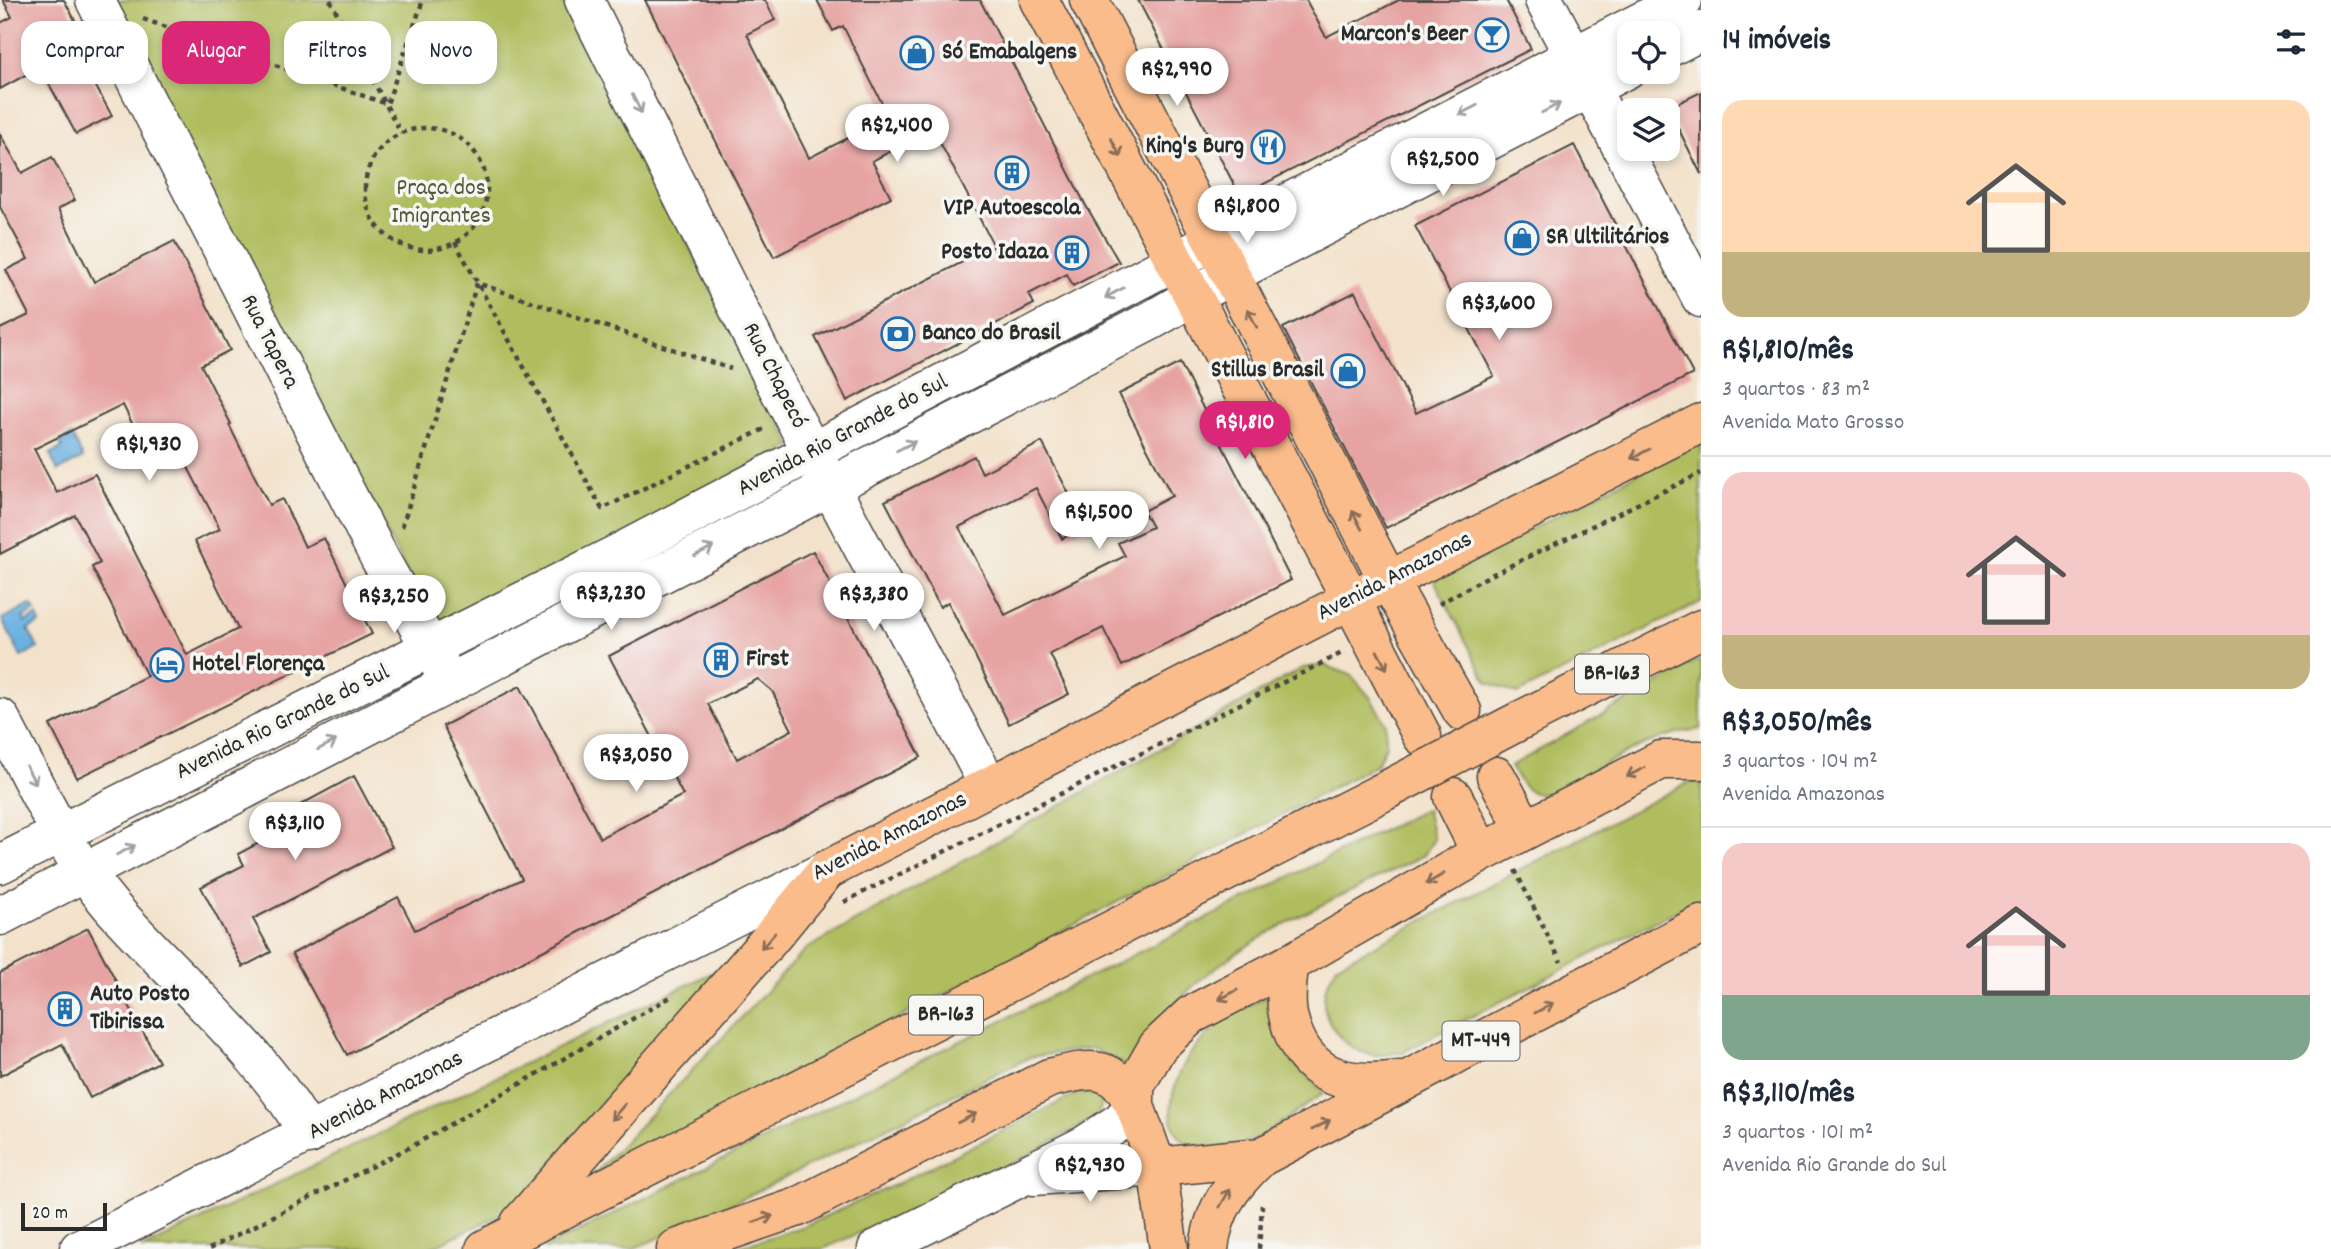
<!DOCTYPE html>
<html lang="pt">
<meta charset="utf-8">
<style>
:root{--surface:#fff;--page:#f6f6f7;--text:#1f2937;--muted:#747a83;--line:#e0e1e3;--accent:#db2777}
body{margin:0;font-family:Dekko,sans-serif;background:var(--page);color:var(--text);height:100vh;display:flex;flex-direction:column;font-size:26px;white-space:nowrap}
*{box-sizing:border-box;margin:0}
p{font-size:23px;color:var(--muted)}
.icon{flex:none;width:38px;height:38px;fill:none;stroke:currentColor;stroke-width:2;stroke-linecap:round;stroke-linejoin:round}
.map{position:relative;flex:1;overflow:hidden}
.sheet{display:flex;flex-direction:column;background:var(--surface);width:630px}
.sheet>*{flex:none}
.hud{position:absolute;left:21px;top:21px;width:665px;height:63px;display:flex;gap:14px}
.controls{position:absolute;left:1617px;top:21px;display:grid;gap:14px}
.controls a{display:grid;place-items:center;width:63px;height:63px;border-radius:14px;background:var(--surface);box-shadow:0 4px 10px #0003;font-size:35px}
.scale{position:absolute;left:21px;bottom:18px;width:86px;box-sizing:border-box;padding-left:7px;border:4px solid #2b2b2b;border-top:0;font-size:19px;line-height:24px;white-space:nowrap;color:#2b2b2b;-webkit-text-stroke:5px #f6f6f2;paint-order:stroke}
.price{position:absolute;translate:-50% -60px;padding:0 16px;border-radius:24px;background:#fff;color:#222;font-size:23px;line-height:46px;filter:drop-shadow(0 2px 4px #0008)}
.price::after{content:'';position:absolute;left:50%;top:42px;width:21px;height:16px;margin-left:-10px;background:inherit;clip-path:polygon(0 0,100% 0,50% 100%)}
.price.selected{background:var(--accent);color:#fff}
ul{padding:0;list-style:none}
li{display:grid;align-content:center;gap:14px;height:371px;padding:0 21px}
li+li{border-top:2px solid var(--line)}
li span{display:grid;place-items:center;height:217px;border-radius:21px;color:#555}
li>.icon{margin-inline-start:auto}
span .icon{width:126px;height:126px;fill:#fffc;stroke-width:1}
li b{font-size:30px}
h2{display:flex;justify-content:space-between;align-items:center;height:84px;padding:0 21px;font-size:30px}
.tag{padding:0 24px;border-radius:21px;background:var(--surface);box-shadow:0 4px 10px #0003;font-size:24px;line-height:63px}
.tag.selected{background:var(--accent);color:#fff}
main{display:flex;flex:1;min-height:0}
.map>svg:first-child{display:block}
.green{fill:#b0bd5f;stroke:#6e7445;stroke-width:2}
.water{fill:#6ab1e1;stroke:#4a6e86;stroke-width:2}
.building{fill:#e6a3a1;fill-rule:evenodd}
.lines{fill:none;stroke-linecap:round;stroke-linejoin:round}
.minor-casing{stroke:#494643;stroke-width:41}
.major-casing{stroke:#494643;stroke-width:41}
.highway-casing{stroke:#494643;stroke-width:41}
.path{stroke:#494643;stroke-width:4.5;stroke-dasharray:5 5;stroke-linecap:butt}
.minor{stroke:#fff;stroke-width:38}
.major{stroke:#fabc8b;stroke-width:38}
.highway{stroke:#fabc8b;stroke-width:38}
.highway-bridge-casing{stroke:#494643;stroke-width:41;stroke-linecap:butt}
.highway-bridge{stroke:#fabc8b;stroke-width:38}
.oneway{stroke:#a0a0a0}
.oneway2{stroke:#886c56}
.labels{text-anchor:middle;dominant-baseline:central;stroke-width:7;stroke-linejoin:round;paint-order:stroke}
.shield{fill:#f6f6f2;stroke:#686867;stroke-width:2}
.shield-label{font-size:23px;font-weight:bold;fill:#2b2b2b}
.poi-label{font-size:24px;font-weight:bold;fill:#2b2b2b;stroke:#f6f6f2;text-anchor:start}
.park-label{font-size:24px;fill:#53573b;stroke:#f6f6f2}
.street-label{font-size:24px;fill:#2b2b2b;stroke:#f6f6f2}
</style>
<main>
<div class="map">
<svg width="1701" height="1249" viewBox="0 0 1701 1249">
<rect width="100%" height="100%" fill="#f6f6f2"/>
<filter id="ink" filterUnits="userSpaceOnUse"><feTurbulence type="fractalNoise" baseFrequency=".0143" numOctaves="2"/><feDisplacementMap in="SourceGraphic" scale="14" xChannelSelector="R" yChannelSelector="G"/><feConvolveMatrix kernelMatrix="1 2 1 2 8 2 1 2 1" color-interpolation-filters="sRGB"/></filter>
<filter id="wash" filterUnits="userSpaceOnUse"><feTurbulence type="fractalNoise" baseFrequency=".00686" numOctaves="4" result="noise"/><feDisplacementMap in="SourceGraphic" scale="28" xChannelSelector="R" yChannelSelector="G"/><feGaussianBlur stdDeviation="1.57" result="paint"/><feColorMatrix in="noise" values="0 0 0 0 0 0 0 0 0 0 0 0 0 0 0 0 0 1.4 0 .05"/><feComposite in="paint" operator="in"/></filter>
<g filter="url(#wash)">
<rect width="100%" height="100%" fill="#f3e2cb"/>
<!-- green -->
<path class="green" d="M 108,0 L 562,0 L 792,446 L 439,633 Z
M 1701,440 L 1701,602 L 1517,694 L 1487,682 L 1434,580 Z
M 1701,659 L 1701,729 C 1658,733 1618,757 1580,777 C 1570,782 1557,792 1546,794 C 1527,797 1518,780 1511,766 Z
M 1324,665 L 1351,675 L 1370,697 L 1386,724 L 1386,745 L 1377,764 L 582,1187 L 805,950 L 1303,668 Z
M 1689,782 L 1701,782 L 1701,898 L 1403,1052 C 1393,1053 1379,1057 1369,1054 C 1342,1048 1319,1018 1325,991 C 1327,982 1333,973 1337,965 Z
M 1426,809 L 1434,839 L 1424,855 C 1344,896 1239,936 1177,1002 C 1159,1022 1144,1045 1128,1066 L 1092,1048 L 1030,1057 L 681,1229 L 632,1249 L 543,1249 Z
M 726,966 L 513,1209 L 428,1249 L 141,1249 Z
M 1268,996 L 1289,1057 L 1324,1093 C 1292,1114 1257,1146 1217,1151 C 1211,1151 1203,1148 1196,1146 C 1155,1135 1173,1077 1192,1052 C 1213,1025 1238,1009 1268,996 Z
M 1080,1092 L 1104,1096 L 1098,1116 L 999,1171 L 823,1249 L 733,1249 L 804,1226 L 899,1183 Z"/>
<!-- water -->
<path class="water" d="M 72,435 L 83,458 L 58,471 L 50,454 L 62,448 L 60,441 Z
M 31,605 L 35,611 L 23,618 L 25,622 L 37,616 L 40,623 L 28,629 L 38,648 L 21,657 L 2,619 Z"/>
<g id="blocks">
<!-- building -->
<path class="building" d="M 3,0 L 64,0 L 75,20 L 63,26 L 112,116 L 76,134 L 40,67 L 0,89 L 0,23 L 12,17 Z
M 645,0 L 765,0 L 775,20 L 747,34 L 809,158 L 889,117 L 843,26 L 833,31 L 817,0 L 980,0 L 1085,204 L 1119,262 L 1073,286 L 1067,274 L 1029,294 L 1034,304 L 847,401 L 815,337 L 994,246 L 933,129 L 872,161 L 891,197 L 774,257 Z
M 1138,0 L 1306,0 L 1326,37 L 1399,0 L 1506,0 L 1531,49 L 1240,196 Z
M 1701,92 L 1701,174 L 1668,108 Z
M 0,134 L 22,173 L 52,157 L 75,200 L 58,209 L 94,282 L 174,241 L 230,350 L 201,365 L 231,424 L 229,425 L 269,505 L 282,499 L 305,547 L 324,538 L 372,634 L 77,778 L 50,725 L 147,676 L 92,567 L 100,563 L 75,515 L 0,554 L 0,329 L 29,315 L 6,270 L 28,259 L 0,207 ZM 123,405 L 152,464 L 179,450 L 220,529 L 195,541 L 238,629 L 187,655 L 95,474 L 57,493 L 34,449 Z
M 1574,145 L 1693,374 L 1386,528 L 1283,328 L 1355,292 L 1416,413 L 1494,376 L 1415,226 Z
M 1180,363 L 1291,580 L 1122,666 L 1103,628 L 1050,654 L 1069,694 L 1009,724 L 948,602 L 940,607 L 885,501 L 974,456 L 982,473 L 1042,442 L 1086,526 L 1062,539 L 1036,488 L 959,527 L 1005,615 L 1125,556 L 1118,543 L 1152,527 L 1143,511 L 1172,496 L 1119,394 Z
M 813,551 L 921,757 L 523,961 L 347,1055 L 292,954 L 398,897 L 415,930 L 522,879 L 443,726 L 520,686 L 600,838 L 683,795 L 609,656 ZM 758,679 L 772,691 L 792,730 L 737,759 L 708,704 Z
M 354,776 L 392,847 L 253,919 L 271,952 L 243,967 L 201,887 L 244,865 L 238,854 L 278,833 L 272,820 Z
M 88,928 L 159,1062 L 90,1098 L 62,1044 L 0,1076 L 0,973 Z"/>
</g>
</g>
<g filter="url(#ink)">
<use href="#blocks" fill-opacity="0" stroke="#494643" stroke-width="2"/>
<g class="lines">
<defs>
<path id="minor" d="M 95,0 L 380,559 L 444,672
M 584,0 L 775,382 L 989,786
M 1544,0 L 1701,298
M 1668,48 L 1701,31
M 0,718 C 34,781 64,851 111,906 C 176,980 261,1049 309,1135
M 0,864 L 621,552 L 1200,248 L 1683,0
M 0,916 L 1152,320 L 1230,275 L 1629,68
M 1034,1176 L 1157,1167
M 79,1249 L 827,870
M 877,1249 L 1085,1145 L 1121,1121 L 1135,1106"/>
<path id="major" d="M 1039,0 L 1422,736
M 1089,0 L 1388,580 L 1462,711
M 1496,776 L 1525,829
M 1453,797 L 1481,853
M 827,870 L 1350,600 L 1701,423
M 1289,964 C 1288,981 1284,1002 1289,1019 C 1304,1078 1346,1087 1399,1080
M 1157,1167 L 1261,1157
M 1169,1249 L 1157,1167 L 1135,1106 L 1135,1086 L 1158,1046 L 1191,1015 L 1289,964 L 1481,853 L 1661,760 L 1701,760
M 1209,1249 C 1213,1209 1232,1184 1261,1157 L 1701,925"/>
<path id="highway" d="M 1523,719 L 1701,629
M 520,1223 L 770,939 L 827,870
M 485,1249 L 1381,793
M 676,1249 L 798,1207 L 1049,1078 C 1092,1068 1112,1062 1135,1106"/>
</defs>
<!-- minor casing -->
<use href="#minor" class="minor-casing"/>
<!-- major casing -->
<use href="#major" class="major-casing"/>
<!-- highway casing -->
<use href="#highway" class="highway-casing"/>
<!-- path -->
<path class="path" d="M 330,0 L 401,133
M 143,19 L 387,104 L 423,0
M365 189a61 61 0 1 1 122 0a61 61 0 1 1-122 0Z
M 455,242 L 602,509 L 762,430 L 760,427
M 402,527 L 477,283 L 731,369
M 1439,604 L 1483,579 L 1701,473
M 1515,870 L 1561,962
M 844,902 L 1344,652
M 209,1249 L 416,1144 L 674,995
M 1259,1249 L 1262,1205"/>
<!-- minor -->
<use href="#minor" class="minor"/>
<!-- major -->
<use href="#major" class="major"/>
<!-- highway -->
<use href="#highway" class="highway"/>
<defs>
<path id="highway-bridge" d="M 1381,793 L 1523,719"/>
</defs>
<!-- highway-bridge casing -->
<use href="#highway-bridge" class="highway-bridge-casing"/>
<!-- highway-bridge -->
<use href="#highway-bridge" class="highway-bridge"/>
</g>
<!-- one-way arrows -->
<defs><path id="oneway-shaft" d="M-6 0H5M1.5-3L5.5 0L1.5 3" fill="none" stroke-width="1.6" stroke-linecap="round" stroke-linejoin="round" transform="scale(1.75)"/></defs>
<g class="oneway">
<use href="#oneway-shaft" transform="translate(637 104) rotate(63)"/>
<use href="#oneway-shaft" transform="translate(1551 108) rotate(-27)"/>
<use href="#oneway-shaft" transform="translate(1468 110) rotate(153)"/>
<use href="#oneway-shaft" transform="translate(1114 293) rotate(152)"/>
<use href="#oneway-shaft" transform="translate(906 446) rotate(-27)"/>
<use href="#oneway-shaft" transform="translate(704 551) rotate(-27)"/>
<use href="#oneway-shaft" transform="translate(327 745) rotate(-27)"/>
<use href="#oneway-shaft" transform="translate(31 775) rotate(62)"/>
<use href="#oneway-shaft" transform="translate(126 850) rotate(-27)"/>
</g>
<g class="oneway2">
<use href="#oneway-shaft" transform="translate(1116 148) rotate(63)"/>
<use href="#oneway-shaft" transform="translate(1252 318) rotate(-117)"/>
<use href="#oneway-shaft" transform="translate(1640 454) rotate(153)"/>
<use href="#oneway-shaft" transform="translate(1357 520) rotate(-117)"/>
<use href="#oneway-shaft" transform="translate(1382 660) rotate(62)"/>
<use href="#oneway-shaft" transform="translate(1636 772) rotate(153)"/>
<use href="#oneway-shaft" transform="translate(1435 879) rotate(150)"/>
<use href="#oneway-shaft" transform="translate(768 941) rotate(131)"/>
<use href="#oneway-shaft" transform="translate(1228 995) rotate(152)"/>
<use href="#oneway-shaft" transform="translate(1544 1008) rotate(-28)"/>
<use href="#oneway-shaft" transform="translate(618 1112) rotate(131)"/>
<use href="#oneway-shaft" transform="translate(967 1118) rotate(-27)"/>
<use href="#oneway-shaft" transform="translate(1321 1125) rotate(-28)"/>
<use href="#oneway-shaft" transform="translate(1225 1198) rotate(-60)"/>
<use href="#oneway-shaft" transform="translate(763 1219) rotate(-19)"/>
</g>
</g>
<!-- icons -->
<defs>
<symbol id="bar-ring" viewBox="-11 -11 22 22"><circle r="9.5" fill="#f6f6f2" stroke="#1f6fb2" stroke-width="1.5"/><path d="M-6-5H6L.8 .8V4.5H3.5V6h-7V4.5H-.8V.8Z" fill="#1f6fb2"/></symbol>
<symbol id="shop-ring" viewBox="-11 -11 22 22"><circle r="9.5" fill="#f6f6f2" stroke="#1f6fb2" stroke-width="1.5"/><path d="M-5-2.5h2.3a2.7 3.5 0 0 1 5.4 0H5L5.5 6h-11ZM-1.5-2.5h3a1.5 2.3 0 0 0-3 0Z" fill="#1f6fb2"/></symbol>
<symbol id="restaurant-ring" viewBox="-11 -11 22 22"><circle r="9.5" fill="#f6f6f2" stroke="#1f6fb2" stroke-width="1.5"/><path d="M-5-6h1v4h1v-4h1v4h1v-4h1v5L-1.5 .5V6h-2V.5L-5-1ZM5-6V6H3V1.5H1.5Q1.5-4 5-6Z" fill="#1f6fb2"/></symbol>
<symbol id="building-ring" viewBox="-11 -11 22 22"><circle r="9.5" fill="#f6f6f2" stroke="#1f6fb2" stroke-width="1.5"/><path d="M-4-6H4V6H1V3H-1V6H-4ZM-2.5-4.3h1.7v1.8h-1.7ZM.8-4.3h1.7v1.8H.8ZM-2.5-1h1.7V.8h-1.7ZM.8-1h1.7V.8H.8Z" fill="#1f6fb2"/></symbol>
<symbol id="bank-ring" viewBox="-11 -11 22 22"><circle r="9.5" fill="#f6f6f2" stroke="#1f6fb2" stroke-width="1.5"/><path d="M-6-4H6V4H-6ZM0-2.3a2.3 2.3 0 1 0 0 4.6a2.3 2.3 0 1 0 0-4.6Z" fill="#1f6fb2"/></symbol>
<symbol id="hotel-ring" viewBox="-11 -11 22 22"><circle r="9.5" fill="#f6f6f2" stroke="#1f6fb2" stroke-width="1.5"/><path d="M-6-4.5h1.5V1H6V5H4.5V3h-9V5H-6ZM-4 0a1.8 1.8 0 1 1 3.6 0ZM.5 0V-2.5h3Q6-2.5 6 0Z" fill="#1f6fb2"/></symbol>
</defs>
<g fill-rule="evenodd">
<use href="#bar-ring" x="1473" y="16" width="38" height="38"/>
<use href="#shop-ring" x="898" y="34" width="38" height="38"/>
<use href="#restaurant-ring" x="1249" y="128" width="38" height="38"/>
<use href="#building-ring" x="993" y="154" width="38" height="38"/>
<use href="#shop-ring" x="1503" y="219" width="38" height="38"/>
<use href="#building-ring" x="1053" y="234" width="38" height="38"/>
<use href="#bank-ring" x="879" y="315" width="38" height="38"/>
<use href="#shop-ring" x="1329" y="352" width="38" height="38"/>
<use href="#building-ring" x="702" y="641" width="38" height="38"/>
<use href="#hotel-ring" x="148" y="646" width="38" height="38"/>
<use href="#building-ring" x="46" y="990" width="38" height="38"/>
</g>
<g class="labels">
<!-- shield labels -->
<g class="shield">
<rect x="1575" y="654.5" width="74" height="39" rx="5"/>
<rect x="909" y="995.5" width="74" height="39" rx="5"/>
<rect x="1442.5" y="1021.5" width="77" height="39" rx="5"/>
</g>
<g class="shield-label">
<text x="1612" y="674">BR-163</text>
<text x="946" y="1015">BR-163</text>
<text x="1481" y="1041">MT-449</text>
</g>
<!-- poi labels -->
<g class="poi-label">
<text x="1468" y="35" text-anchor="end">Marcon's Beer</text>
<text x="942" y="53">Só Emabalgens</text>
<text x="1244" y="147" text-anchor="end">King's Burg</text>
<text x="1012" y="209" text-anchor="middle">VIP Autoescola</text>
<text x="1546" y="238">SR Ultilitários</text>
<text x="1048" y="253" text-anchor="end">Posto Idaza</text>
<text x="922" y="334">Banco do Brasil</text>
<text x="1324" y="371" text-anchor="end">Stillus Brasil</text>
<text x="746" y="660">First</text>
<text x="192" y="665">Hotel Florença</text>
<text x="90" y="995">Auto Posto<tspan x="90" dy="28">Tibirissa</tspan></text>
</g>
<!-- park labels -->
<g class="park-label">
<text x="441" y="189">Praça dos<tspan x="441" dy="28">Imigrantes</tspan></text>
</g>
<!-- street labels -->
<g class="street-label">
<text transform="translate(269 342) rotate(63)">Rua Tapera</text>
<text transform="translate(774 376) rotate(63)">Rua Chapecó</text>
<text transform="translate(843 436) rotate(-28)">Avenida Rio Grande do Sul</text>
<text transform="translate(1395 577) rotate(-27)">Avenida Amazonas</text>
<text transform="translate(283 723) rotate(-26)">Avenida Rio Grande do Sul</text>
<text transform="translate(890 837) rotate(-27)">Avenida Amazonas</text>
<text transform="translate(386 1096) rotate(-27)">Avenida Amazonas</text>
</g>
</g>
</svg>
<div class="controls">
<a><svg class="icon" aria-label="locate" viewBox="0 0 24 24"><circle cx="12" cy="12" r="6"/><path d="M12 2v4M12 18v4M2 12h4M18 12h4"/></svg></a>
<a><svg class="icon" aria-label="layers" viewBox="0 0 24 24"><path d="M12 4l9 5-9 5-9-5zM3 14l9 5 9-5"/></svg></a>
</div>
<div class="scale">20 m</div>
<b class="price" style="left:1177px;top:108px">R$2,990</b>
<b class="price" style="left:897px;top:164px">R$2,400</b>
<b class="price" style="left:1443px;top:198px">R$2,500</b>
<b class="price" style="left:1247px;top:245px">R$1,800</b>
<b class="price" style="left:1499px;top:342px">R$3,600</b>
<b class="price selected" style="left:1245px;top:461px">R$1,810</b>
<b class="price" style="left:149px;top:483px">R$1,930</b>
<b class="price" style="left:1099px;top:551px">R$1,500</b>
<b class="price" style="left:611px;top:632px">R$3,230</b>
<b class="price" style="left:874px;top:633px">R$3,380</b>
<b class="price" style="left:394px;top:635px">R$3,250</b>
<b class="price" style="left:636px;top:794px">R$3,050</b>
<b class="price" style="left:295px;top:862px">R$3,110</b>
<b class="price" style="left:1090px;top:1204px">R$2,930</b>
<div class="hud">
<a class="tag">Comprar</a>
<a class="tag selected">Alugar</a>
<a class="tag">Filtros</a>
<a class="tag">Novo</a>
</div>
</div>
<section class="sheet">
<h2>14 imóveis<svg class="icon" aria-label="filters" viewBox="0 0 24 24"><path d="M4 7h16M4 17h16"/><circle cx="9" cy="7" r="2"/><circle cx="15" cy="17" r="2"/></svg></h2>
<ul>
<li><span style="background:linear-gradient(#ffd9b3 70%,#c2b280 0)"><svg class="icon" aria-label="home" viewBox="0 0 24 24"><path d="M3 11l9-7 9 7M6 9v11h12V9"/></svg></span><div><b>R$1,810/mês</b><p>3 quartos · 83 m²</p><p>Avenida Mato Grosso</p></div></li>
<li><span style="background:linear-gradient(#f6c9c9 75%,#c2b280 0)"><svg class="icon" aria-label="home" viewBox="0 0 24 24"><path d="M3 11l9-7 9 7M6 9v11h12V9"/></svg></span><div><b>R$3,050/mês</b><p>3 quartos · 104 m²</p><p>Avenida Amazonas</p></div></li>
<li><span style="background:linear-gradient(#f6c9c9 70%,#7fa58c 0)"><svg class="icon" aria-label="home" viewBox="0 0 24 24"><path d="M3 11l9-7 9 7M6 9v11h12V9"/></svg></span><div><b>R$3,110/mês</b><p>3 quartos · 101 m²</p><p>Avenida Rio Grande do Sul</p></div></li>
</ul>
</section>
</main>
